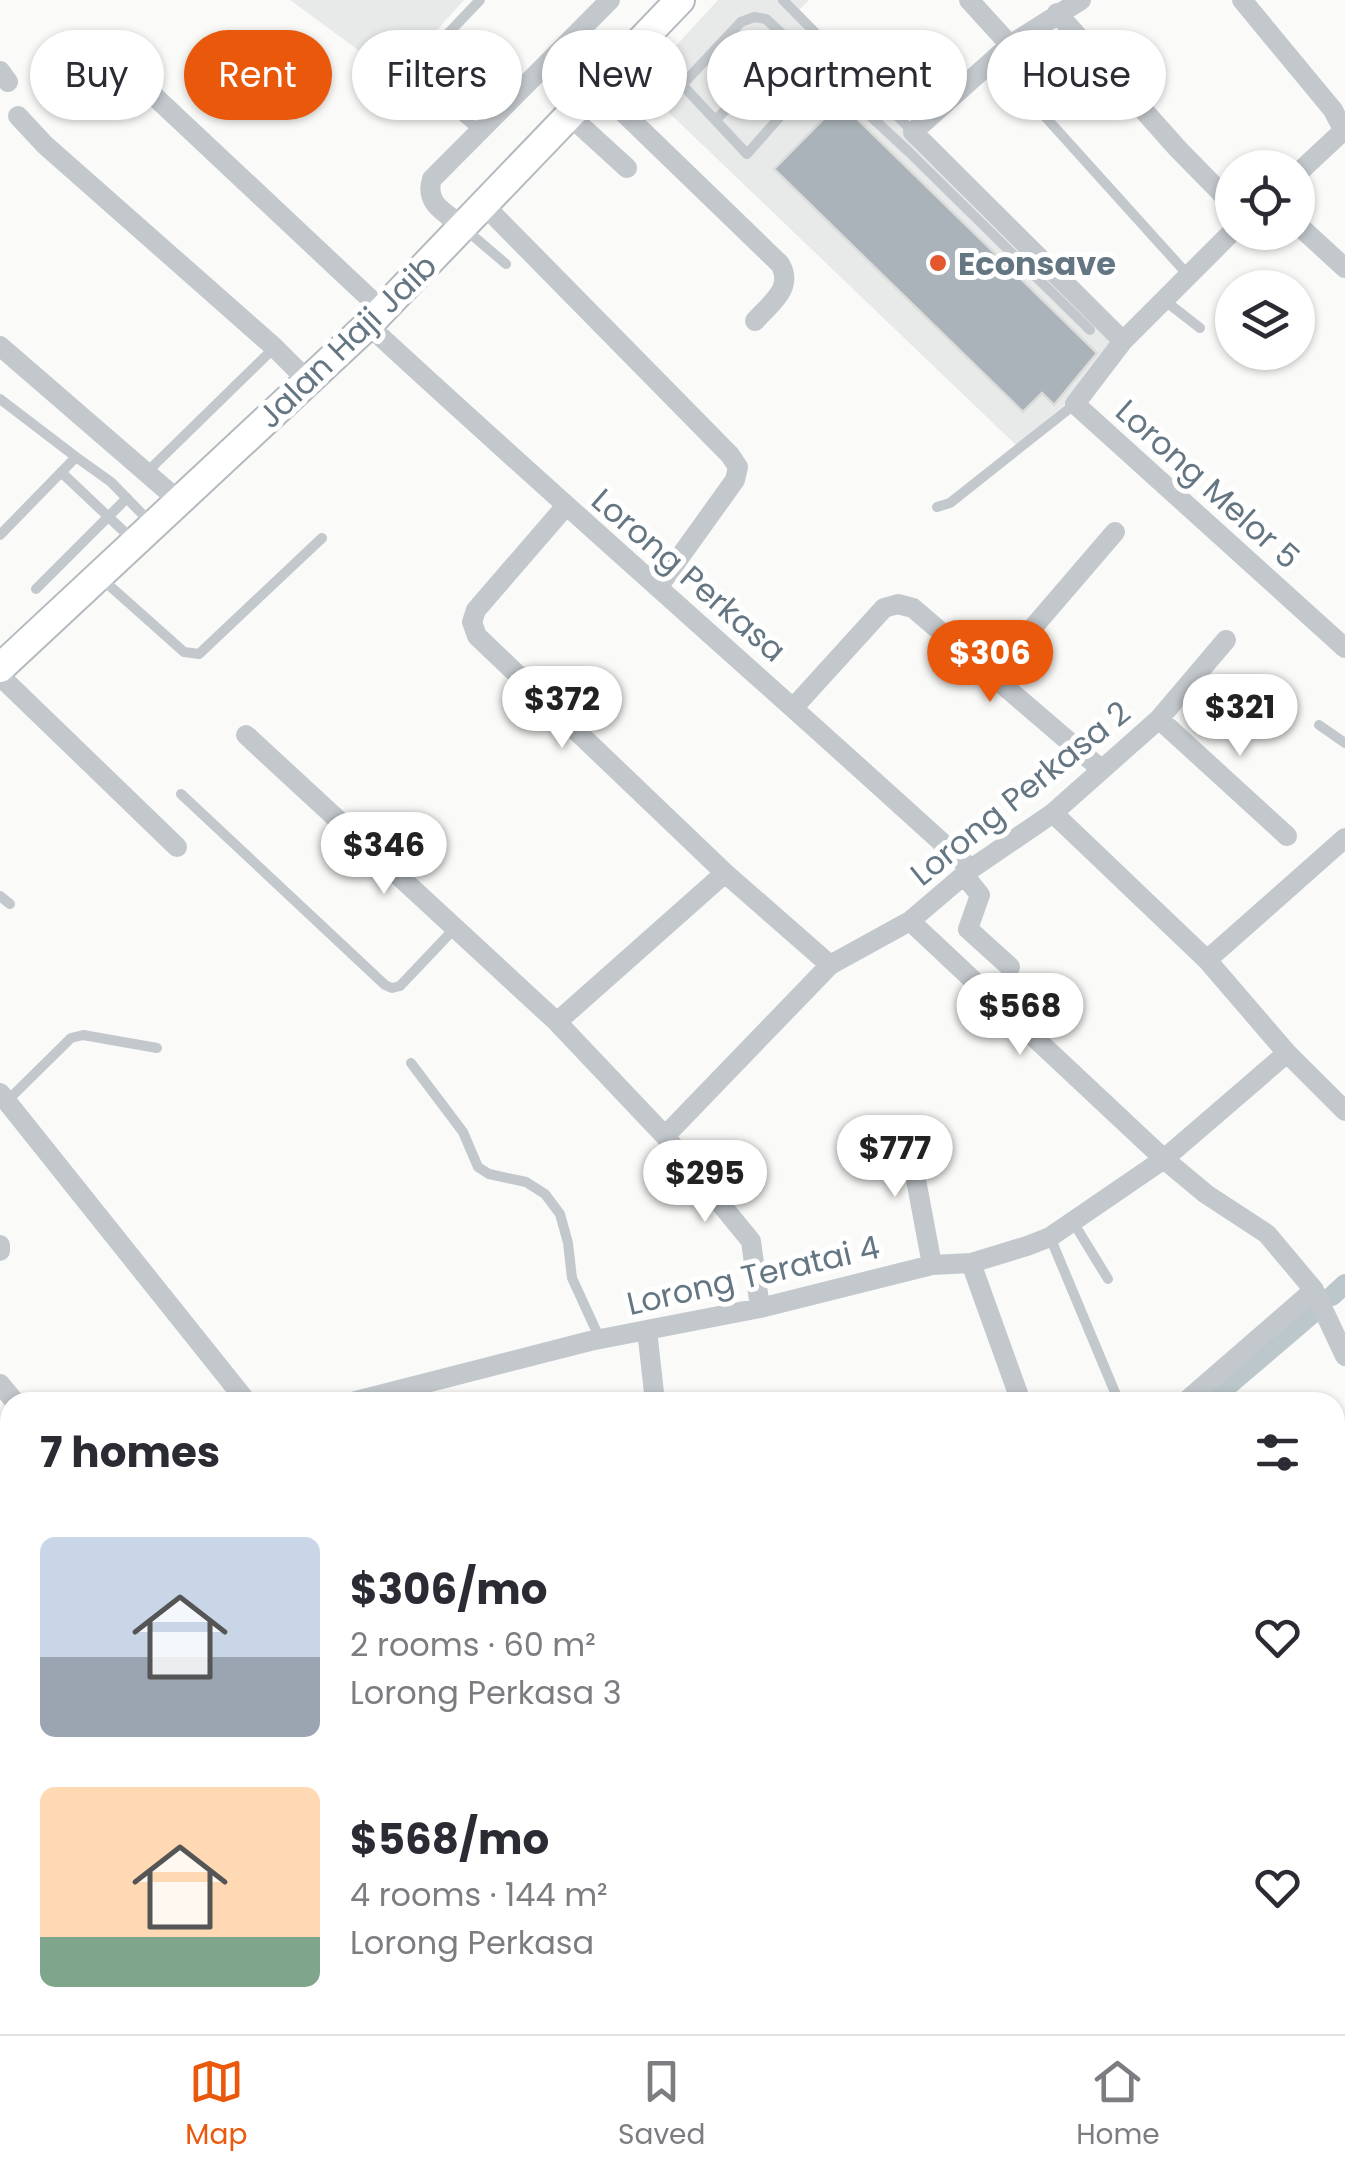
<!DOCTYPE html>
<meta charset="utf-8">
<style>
:root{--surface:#fff;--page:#f2f2f3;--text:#2b2b33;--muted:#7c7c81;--line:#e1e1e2;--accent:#ea580c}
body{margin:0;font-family:Poppins,sans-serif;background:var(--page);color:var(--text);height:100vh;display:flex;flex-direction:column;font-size:38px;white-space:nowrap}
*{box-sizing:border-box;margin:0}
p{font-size:32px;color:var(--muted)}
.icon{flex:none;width:55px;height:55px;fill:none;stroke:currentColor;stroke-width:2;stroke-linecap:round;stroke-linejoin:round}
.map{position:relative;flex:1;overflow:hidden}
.sheet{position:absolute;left:0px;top:1392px;width:1345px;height:642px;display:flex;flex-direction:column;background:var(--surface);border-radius:30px 30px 0 0;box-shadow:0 2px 8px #0004}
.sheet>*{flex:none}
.hud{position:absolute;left:30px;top:30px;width:1285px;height:90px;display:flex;gap:20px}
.fabs{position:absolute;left:1215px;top:150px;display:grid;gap:20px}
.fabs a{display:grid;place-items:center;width:100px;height:100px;border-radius:50%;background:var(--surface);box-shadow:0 2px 8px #0004;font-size:50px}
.price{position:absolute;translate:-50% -85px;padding:0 22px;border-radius:35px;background:#fff;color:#222;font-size:32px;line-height:65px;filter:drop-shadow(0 2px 5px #0008)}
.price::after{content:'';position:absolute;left:50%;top:60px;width:30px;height:22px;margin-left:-15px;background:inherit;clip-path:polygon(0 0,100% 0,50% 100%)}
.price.active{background:var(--accent);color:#fff}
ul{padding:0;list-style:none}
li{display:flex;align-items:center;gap:30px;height:250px;padding:0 40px}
li span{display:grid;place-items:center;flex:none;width:280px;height:200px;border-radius:15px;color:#555}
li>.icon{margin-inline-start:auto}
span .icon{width:120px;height:120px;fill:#fffc;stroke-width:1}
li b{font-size:42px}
h2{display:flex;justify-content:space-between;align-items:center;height:120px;padding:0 40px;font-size:42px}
.tag{padding:0 35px;border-radius:45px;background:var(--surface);box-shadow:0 2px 8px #0004;font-size:35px;line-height:90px}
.tag.active{background:var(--accent);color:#fff}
.tabs{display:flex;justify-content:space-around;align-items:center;height:140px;border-top:2px solid var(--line);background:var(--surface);font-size:28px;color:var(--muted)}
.tabs a{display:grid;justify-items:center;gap:5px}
.tabs .active{color:var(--accent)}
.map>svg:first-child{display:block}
.built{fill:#e8e9e9}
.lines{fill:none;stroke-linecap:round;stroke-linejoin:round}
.canal{stroke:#bbc7cb;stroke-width:20}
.building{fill:#aab3b9;stroke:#dcdcda;stroke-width:2.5}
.secondary-casing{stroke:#b3babf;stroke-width:32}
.lane{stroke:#c3c8cc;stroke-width:10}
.street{stroke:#c3c8cc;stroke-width:20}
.secondary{stroke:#fff;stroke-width:28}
.poi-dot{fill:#e4572e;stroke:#fff;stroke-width:4}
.labels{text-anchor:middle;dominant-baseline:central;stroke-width:10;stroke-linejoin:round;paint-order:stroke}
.poi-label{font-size:32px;font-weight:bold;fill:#657683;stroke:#fff;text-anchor:start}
.street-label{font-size:32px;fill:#657683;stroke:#fff}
</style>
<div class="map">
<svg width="1345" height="2034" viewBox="0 0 1345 2034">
<rect width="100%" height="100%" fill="#fafaf8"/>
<!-- built -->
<path class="built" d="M 290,0 L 464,0 L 395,77 Z
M 718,0 L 809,0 L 793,16 L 1114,342 L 1069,401 L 1016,445 L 640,85 Z"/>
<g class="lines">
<!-- canal -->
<path class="canal" d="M 1332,1296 L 1345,1284
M 1209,1402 L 1319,1308
M 490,2034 L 500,2025"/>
</g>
<!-- building -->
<path class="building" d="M 840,102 L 1097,353 L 1054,405 L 1042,393 L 1023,412 L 774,169 Z"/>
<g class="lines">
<defs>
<path id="secondary" d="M 0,668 L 368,325 L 680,0"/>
</defs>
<!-- secondary casing -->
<use href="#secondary" class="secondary-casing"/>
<!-- lane -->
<path class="lane" d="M 783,0 L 912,131
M 642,42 L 747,154 L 821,70
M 994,60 L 1188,275
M 682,85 L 741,22 L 754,17 L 766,19 L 908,151 L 1090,330
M 716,120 L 789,41
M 479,130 L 421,83 L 416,74 L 419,64 L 480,0
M 465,229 L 506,264
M 1164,300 L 1200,328
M 0,399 L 76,457 L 0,535
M 76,457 L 111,482 L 150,522
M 61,472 L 133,540
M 147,472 L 274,348
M 937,507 L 950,503 L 1075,404
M 102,579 L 184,652 L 199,654 L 322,538
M 36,589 L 127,498
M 1319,725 L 1345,743
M 181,794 L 385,985 L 392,988 L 400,986 L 455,928
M 0,896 L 10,904
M 411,1063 L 463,1132 L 478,1167 L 489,1174 L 526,1182 L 545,1194 L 560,1214 L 568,1243 L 572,1278 L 600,1339
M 7,1101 L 71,1038 L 83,1035 L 157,1048
M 1073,1222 L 1108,1279
M 1050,1237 L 1119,1402"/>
<!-- street -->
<path class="street" d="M 969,0 L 1010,45
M 1081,0 L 1010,45 L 913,132 L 1123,341
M 1242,0 L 1333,110 L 1345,133
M 1057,13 L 1178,149 L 1232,204
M 120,64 L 382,310
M 0,71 L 8,82
M 597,87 L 780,264 C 794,288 771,303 755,321
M 569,115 L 627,168
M 18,116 L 45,145 L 274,347 L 309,382
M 1298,173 L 1343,131
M 484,205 L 730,455 L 738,467 L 735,480 L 659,586
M 1298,225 L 1345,268
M 463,226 C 446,213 424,204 432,179 L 610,0
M 1232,232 L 1123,341 L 1075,404 L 1345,648
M 368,325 C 567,509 771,686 971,869
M 0,346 L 178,500
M 565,507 L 476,610 L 472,622 L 477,636 L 725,873 L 830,965
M 993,674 L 1115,532
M 0,676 L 177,847
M 794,707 L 884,608 L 898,604 L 913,608 L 1101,769
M 1159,719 L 1287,836
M 246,735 L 557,1022 L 665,1136 L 751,1241 L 760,1308
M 1053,813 L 1207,960 L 1287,1053 L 1345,1111
M 964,875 L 980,895 L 968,929 L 1010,967
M 910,921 L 1164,1159 L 1206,1194 L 1267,1234 L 1314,1290 L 1345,1356
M 1207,960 L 1345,838
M 557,1022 L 725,873
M 0,1093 L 247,1402
M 906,1126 L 932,1265
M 665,1136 L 830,965 L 910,921 L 971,869 L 1053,813 L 1159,719 L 1226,640
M 0,1245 L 0,1251
M 971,1263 L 1021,1402
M 647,1330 L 655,1402
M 0,1384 L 15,1402
M 352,1402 L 590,1341 L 760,1308 L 932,1265 L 971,1263 L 1027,1246 L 1050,1237 L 1164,1159 L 1287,1053
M 1185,1402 L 1314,1290
M 1335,1487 L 1345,1484
M 0,1509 L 10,1506
M 1335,1567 L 1345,1566
M 1335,1602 L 1345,1620
M 1335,1693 L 1345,1688
M 0,1748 L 10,1746
M 0,1863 L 10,1859
M 0,1960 L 10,1955
M 1335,1990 L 1345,2007
M 0,2006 L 10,2020
M 364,2025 L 372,2034
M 753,2025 L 763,2034
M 1040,2025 L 1047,2034
M 298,2034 L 310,2025
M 472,2034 L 482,2025
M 805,2034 L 817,2025"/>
<!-- secondary -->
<use href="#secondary" class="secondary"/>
</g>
<!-- markers -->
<circle class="poi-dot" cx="938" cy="263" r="10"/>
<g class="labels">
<!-- poi labels -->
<g class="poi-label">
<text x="958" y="263">Econsave</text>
</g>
<!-- street labels -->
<g class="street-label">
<text transform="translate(347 341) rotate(-44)">Jalan Haji Jaib</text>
<text transform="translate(1208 484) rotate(42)">Lorong Melor 5</text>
<text transform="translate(689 575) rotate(41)">Lorong Perkasa</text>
<text transform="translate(1020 793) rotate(-39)">Lorong Perkasa 2</text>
<text transform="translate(753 1275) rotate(-13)">Lorong Teratai 4</text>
</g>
</g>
</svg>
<div class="fabs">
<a><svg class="icon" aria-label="locate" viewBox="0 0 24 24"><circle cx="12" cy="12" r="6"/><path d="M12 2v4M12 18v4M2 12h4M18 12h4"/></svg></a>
<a><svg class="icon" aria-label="layers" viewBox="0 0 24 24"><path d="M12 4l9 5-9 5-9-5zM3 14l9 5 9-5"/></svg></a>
</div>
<b class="price active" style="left:990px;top:705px">$306</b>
<b class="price" style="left:562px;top:751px">$372</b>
<b class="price" style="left:1240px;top:759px">$321</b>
<b class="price" style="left:384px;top:897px">$346</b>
<b class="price" style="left:1020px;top:1058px">$568</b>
<b class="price" style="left:895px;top:1200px">$777</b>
<b class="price" style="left:705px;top:1225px">$295</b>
<div class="hud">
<a class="tag">Buy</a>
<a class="tag active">Rent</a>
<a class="tag">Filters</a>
<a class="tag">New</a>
<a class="tag">Apartment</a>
<a class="tag">House</a>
</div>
<section class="sheet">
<h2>7 homes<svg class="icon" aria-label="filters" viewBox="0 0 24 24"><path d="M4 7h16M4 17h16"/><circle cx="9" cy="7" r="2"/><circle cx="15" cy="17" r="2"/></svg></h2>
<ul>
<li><span style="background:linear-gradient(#c9d6e8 60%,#9aa5b1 0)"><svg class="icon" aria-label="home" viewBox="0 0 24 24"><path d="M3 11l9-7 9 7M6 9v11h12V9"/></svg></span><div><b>$306/mo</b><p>2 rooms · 60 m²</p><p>Lorong Perkasa 3</p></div><svg class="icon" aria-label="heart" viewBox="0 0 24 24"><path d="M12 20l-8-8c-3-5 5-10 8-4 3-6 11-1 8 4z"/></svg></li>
<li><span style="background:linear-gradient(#ffd9b3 75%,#7fa58c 0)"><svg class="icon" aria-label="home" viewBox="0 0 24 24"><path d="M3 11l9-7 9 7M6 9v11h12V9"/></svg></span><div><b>$568/mo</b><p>4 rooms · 144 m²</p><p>Lorong Perkasa</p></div><svg class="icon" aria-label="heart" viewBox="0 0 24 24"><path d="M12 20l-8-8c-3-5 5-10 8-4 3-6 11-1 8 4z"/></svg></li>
</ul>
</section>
</div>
<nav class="tabs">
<a class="active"><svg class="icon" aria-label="map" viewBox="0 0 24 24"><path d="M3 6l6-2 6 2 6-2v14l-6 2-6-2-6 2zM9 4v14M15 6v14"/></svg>Map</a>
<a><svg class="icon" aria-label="saved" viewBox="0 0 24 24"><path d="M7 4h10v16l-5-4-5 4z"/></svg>Saved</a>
<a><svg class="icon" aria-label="home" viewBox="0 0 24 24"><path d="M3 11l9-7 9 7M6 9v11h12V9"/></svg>Home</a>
</nav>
